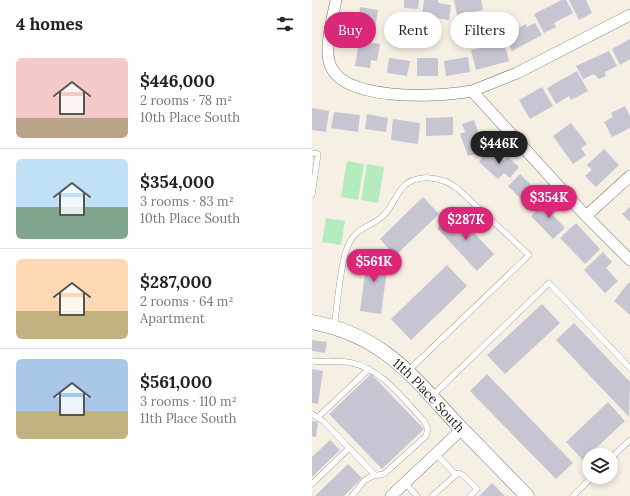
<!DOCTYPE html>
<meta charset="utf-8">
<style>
:root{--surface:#fff;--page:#f2f2f2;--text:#222;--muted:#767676;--line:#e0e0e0;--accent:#db2777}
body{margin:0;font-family:Lora,serif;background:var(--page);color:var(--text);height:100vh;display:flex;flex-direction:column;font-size:15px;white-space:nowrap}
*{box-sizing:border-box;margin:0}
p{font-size:13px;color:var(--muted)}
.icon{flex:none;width:22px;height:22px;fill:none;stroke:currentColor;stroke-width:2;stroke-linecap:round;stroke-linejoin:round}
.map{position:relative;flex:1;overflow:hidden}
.panel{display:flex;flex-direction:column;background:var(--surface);width:312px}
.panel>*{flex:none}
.hud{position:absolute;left:12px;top:12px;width:246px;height:36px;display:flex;gap:8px}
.fabs{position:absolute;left:270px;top:448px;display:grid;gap:8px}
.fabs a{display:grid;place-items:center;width:36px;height:36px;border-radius:50%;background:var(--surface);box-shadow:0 2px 6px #0003;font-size:20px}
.price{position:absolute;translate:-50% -34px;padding:0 9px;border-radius:14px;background:var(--accent);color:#fff;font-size:13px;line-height:26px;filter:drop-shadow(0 1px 2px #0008)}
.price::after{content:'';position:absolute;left:50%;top:24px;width:12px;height:9px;margin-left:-6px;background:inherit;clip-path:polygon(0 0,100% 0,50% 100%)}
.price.on{background:#222;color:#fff}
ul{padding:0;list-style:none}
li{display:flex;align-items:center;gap:12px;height:100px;padding:0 16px}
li+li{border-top:1px solid var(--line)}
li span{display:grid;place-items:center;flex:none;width:112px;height:80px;border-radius:6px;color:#555}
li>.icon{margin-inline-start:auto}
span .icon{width:48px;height:48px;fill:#fffc;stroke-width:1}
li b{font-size:17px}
h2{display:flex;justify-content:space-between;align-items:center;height:48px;padding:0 16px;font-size:17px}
.pill{padding:0 14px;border-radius:18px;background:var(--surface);box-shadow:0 2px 6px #0003;font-size:14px;line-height:36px}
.pill.on{background:var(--accent);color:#fff}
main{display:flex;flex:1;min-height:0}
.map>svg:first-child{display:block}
.green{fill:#b5ecbe}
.building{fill:#c6c5d1}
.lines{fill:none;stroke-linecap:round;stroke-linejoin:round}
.service-casing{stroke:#767066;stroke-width:6}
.minor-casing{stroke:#767066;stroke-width:12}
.tertiary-casing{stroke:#767066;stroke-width:15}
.service{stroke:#fff;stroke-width:5.5}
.minor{stroke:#fff;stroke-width:11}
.tertiary{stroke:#fff;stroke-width:14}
.labels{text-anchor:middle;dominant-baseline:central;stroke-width:3;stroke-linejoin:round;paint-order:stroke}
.street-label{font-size:13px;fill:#25221f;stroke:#f6efe4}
</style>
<main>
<section class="panel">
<h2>4 homes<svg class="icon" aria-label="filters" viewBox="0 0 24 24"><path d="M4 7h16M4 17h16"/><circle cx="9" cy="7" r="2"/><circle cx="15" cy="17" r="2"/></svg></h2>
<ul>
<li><span style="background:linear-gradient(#f6c9c9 75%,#b9a48a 0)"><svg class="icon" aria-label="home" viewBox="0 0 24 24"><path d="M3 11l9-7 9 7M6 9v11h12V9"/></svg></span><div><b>$446,000</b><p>2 rooms · 78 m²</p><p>10th Place South</p></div></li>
<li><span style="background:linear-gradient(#bfe0f5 60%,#7fa58c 0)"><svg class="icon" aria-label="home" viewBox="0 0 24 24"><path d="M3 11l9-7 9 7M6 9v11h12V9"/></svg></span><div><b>$354,000</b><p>3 rooms · 83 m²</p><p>10th Place South</p></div></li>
<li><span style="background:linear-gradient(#ffd9b3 65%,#c2b280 0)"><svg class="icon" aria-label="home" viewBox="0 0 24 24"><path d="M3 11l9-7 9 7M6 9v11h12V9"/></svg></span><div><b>$287,000</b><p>2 rooms · 64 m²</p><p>Apartment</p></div></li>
<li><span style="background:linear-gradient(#a9c7e8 65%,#c2b280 0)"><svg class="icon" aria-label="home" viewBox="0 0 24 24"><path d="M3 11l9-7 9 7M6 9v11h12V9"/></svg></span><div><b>$561,000</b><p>3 rooms · 110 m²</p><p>11th Place South</p></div></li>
</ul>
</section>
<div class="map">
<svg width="318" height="496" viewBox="0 0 318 496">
<rect width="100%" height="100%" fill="#f6efe4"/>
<!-- green -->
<path class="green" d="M 35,161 L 52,164 L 46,200 L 29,197 Z
M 55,164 L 72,167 L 66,203 L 49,200 Z
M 14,218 L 33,221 L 29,245 L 10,242 Z"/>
<!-- building -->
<path class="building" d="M 92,0 L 107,0 L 106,9 L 92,8 Z
M 112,0 L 126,0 L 126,3 L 139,5 L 137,20 L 110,16 Z
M 142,0 L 169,0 L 171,10 L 145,15 Z
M 250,0 L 254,0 L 261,13 L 242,23 L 244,27 L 232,33 L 222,14 Z
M 257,0 L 274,0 L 280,13 L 267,20 Z
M 48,7 L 66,10 L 62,36 L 45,34 Z
M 223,23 L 230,35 L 200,51 L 192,35 L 214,24 L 215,27 Z
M 318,39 L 318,59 L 308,65 L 300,49 Z
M 47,41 L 68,44 L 65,61 L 59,60 L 58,68 L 43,66 Z
M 192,42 L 197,61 L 164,70 L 159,50 Z
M 297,51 L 305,66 L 293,72 L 294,76 L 287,79 L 282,74 L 271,79 L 264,66 Z
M 156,57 L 158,72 L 134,76 L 132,61 Z
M 77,58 L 98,61 L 95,76 L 75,73 Z
M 105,58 L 126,58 L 126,76 L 105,76 Z
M 265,71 L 276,91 L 259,100 L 257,96 L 244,104 L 235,88 Z
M 230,87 L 241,106 L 218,119 L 207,100 Z
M 313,106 L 318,116 L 318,128 L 300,137 L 292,122 L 301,117 L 299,113 Z
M 0,108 L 17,111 L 14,132 L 0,130 Z
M 22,112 L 48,115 L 46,132 L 19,128 Z
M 55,114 L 76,118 L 74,132 L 53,129 Z
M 141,117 L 141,135 L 114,136 L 114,118 Z
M 81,119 L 108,123 L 106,144 L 79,140 Z
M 162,120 L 173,151 L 156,156 L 148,134 L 153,132 L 150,124 Z
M 259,123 L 275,144 L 269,148 L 274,155 L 261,164 L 241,136 Z
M 179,148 L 192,160 L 195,156 L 207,167 L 198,178 L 192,173 L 186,179 L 167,162 Z
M 292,149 L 307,165 L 284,187 L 273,176 L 280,170 L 275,165 Z
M 208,174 L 231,197 L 219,209 L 196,186 Z
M 111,197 L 127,214 L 83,256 L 68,239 Z
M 237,198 L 247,208 L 241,215 L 253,228 L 241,239 L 219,216 Z
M 318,207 L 318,222 L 310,214 Z
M 142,212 L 182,254 L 165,271 L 125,228 Z
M 264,223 L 288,249 L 273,264 L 248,238 Z
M 56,252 L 77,255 L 69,314 L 48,311 Z
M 291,252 L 300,262 L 294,268 L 306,281 L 293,293 L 272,270 Z
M 135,265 L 155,286 L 99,340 L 79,319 Z
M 317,282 L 318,283 L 318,315 L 302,301 Z
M 230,304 L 248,323 L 193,374 L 175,355 Z
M 262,323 L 318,382 L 317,417 L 244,340 Z
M 0,340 L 15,342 L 13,353 L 0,351 Z
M 0,369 L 11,371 L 6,404 L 0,403 Z
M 59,374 L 112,429 L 70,469 L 17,414 Z
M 175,374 L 261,463 L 244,479 L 158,391 Z
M 296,402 L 313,421 L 271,460 L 254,442 Z
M 0,421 L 6,422 L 4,437 L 0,436 Z
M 18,440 L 28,450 L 0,477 L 0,457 Z
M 36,464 L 50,478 L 32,496 L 3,496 Z
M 180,483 L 193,496 L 167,496 Z"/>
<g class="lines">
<defs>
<path id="service" d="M 0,153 L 6,154 L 0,195
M 22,327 C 26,302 27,274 34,251 C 43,225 55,230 71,216 C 79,209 83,197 90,188 C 105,172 131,177 146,189 L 217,255 L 96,371
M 0,361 C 14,363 26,360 40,363 C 70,369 92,400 112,421 L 116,429 L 114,436 L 72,474 L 61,476 L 53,480 L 40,496
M 120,396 L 237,283 L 318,368
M 0,414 L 12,422 L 63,475
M 6,417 L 57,369
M 124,454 L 143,474
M 299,458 L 318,440
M 93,483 L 105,496
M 0,484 L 37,448
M 120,496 L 146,473 L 151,475 L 165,489 L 158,496
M 261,496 L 280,477"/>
<path id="minor" d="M 24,0 C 21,16 13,45 17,61 C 26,103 127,97 160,91 L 274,216 L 318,260
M 160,91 L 205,73 L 318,15
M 274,216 L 318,176
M 79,496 L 150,429"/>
<g id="tertiary">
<path id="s1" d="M 0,322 C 69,335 98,373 143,422 C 167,447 191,471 215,496"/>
</g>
</defs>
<!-- service casing -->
<use href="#service" class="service-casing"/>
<!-- minor casing -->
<use href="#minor" class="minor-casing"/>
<!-- tertiary casing -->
<use href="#tertiary" class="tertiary-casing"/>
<!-- service -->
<use href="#service" class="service"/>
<!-- minor -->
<use href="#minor" class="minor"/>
<!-- tertiary -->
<use href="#tertiary" class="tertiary"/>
</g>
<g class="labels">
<!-- street labels -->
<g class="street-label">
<text stroke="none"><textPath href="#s1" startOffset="141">11th Place South</textPath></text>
</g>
</g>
</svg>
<div class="fabs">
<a><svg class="icon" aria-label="layers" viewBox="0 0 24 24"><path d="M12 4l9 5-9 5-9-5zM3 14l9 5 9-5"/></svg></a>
</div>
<b class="price on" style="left:187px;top:165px">$446K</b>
<b class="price" style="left:237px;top:219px">$354K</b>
<b class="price" style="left:154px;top:241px">$287K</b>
<b class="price" style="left:62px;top:283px">$561K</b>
<div class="hud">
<a class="pill on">Buy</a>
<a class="pill">Rent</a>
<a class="pill">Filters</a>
</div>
</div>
</main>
